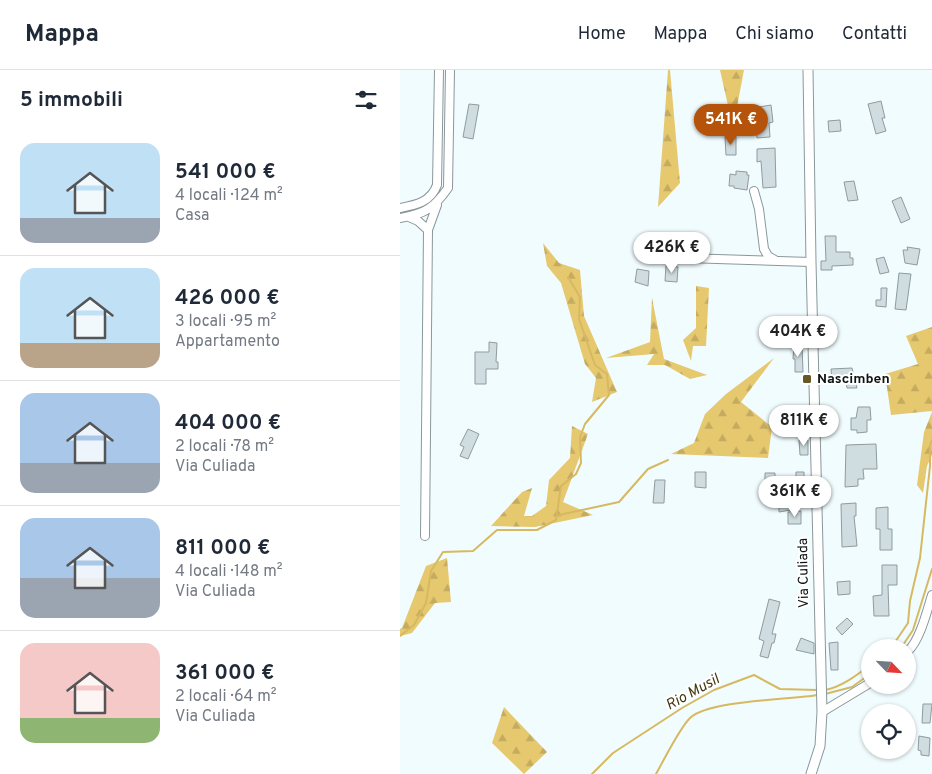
<!DOCTYPE html>
<html lang="it">
<meta charset="utf-8">
<style>
:root{--surface:#fff;--page:#f2f2f3;--text:#1f2937;--muted:#747a83;--line:#e0e1e3;--accent:#b45309}
body{margin:0;font-family:Overpass,sans-serif;background:var(--page);color:var(--text);height:100vh;display:flex;flex-direction:column;font-size:19px;white-space:nowrap}
*{box-sizing:border-box;margin:0}
p{font-size:16px;color:var(--muted)}
.icon{flex:none;width:28px;height:28px;fill:none;stroke:currentColor;stroke-width:2;stroke-linecap:round;stroke-linejoin:round}
.map{position:relative;flex:1;overflow:hidden}
.drawer{display:flex;flex-direction:column;background:var(--surface);width:400px}
.drawer>*{flex:none}
.needle{width:32px;rotate:115deg}
.tools{position:absolute;left:461px;top:569px;display:grid;gap:10px}
.tools a{display:grid;place-items:center;width:55px;height:55px;border-radius:50%;background:var(--surface);box-shadow:0 1px 4px #0004;font-size:25px}
.price{position:absolute;translate:-50% -42px;padding:0 11px;border-radius:18px;background:#fff;color:#222;font-size:16px;line-height:32px;filter:drop-shadow(0 1px 2px #0008)}
.price::after{content:'';position:absolute;left:50%;top:30px;width:15px;height:11px;margin-left:-8px;background:inherit;clip-path:polygon(0 0,100% 0,50% 100%)}
.price.active{background:var(--accent);color:#fff}
ul{padding:0;list-style:none}
li{display:flex;align-items:center;gap:15px;height:125px;padding:0 20px}
li+li{border-top:1px solid var(--line)}
li span{display:grid;place-items:center;flex:none;width:140px;height:100px;border-radius:15px;color:#555}
li>.icon{margin-inline-start:auto}
span .icon{width:60px;height:60px;fill:#fffc;stroke-width:1}
li b{font-size:21px}
h2{display:flex;justify-content:space-between;align-items:center;height:60px;padding:0 20px;font-size:21px}
header{display:flex;align-items:center;gap:30px;box-sizing:border-box;height:70px;padding:0 25px;background:var(--surface);border-bottom:1px solid var(--line)}
header strong{font-size:24px}
nav{display:flex;gap:28px;margin-inline-start:auto;font-size:18px}
main{display:flex;flex:1;min-height:0}
.map>svg:first-child{display:block}
.forest{fill:url(#forest-firs)}
.lines{fill:none;stroke-linecap:round;stroke-linejoin:round}
.stream{stroke:#d6b960;stroke-width:2}
.building{fill:#cfdce0;stroke:#8f9b9f}
.minor-casing{stroke:#8b979b;stroke-width:10}
.major-casing{stroke:#8b979b;stroke-width:11}
.minor{stroke:#fff;stroke-width:8}
.major{stroke:#fff;stroke-width:9}
.poi-dot{fill:#685826;stroke:#fff;stroke-width:2}
.labels{text-anchor:middle;dominant-baseline:central;stroke-width:4;stroke-linejoin:round;paint-order:stroke}
.poi-label{font-size:14px;font-weight:bold;fill:#0d1213;stroke:#fff;text-anchor:start}
.street-label{font-size:14px;fill:#0d1213;stroke:#fff}
.water-label{font-size:15px;font-style:italic;fill:#443811;stroke:#fff}
</style>
<header>
<strong>Mappa</strong>
<nav><a>Home</a><a>Mappa</a><a>Chi siamo</a><a>Contatti</a></nav>
</header>
<main>
<section class="drawer">
<h2>5 immobili<svg class="icon" aria-label="filters" viewBox="0 0 24 24"><path d="M4 7h16M4 17h16"/><circle cx="9" cy="7" r="2"/><circle cx="15" cy="17" r="2"/></svg></h2>
<ul>
<li><span style="background:linear-gradient(#bfe0f5 75%,#9aa5b1 0)"><svg class="icon" aria-label="home" viewBox="0 0 24 24"><path d="M3 11l9-7 9 7M6 9v11h12V9"/></svg></span><div><b>541 000 €</b><p>4 locali · 124 m²</p><p>Casa</p></div></li>
<li><span style="background:linear-gradient(#bfe0f5 75%,#b9a48a 0)"><svg class="icon" aria-label="home" viewBox="0 0 24 24"><path d="M3 11l9-7 9 7M6 9v11h12V9"/></svg></span><div><b>426 000 €</b><p>3 locali · 95 m²</p><p>Appartamento</p></div></li>
<li><span style="background:linear-gradient(#a9c7e8 70%,#9aa5b1 0)"><svg class="icon" aria-label="home" viewBox="0 0 24 24"><path d="M3 11l9-7 9 7M6 9v11h12V9"/></svg></span><div><b>404 000 €</b><p>2 locali · 78 m²</p><p>Via Culiada</p></div></li>
<li><span style="background:linear-gradient(#a9c7e8 60%,#9aa5b1 0)"><svg class="icon" aria-label="home" viewBox="0 0 24 24"><path d="M3 11l9-7 9 7M6 9v11h12V9"/></svg></span><div><b>811 000 €</b><p>4 locali · 148 m²</p><p>Via Culiada</p></div></li>
<li><span style="background:linear-gradient(#f6c9c9 75%,#8fb573 0)"><svg class="icon" aria-label="home" viewBox="0 0 24 24"><path d="M3 11l9-7 9 7M6 9v11h12V9"/></svg></span><div><b>361 000 €</b><p>2 locali · 64 m²</p><p>Via Culiada</p></div></li>
</ul>
</section>
<div class="map">
<svg width="532" height="704" viewBox="0 0 532 704">
<defs>
<pattern id="forest-firs" width="22" height="20" patternUnits="userSpaceOnUse" patternTransform="scale(1.25)"><rect width="22" height="20" fill="#e6c86f"/><path d="M5 1l3.5 6h-7zM16 11l3.5 6h-7z" fill="#c4ab5f"/></pattern>
</defs>
<rect width="100%" height="100%" fill="#f1fcff"/>
<!-- forest -->
<path class="forest" d="M 268,0 L 270,0 L 280,113 L 258,137 Z
M 320,0 L 344,0 L 333,58 Z
M 143,173 L 159,193 L 180,200 L 184,246 L 217,322 L 192,332 L 196,308 L 185,294 L 161,213 L 147,196 Z
M 296,216 L 309,218 L 306,276 L 293,276 L 291,291 L 283,270 L 296,258 Z
M 252,228 L 264,289 L 307,305 L 290,309 L 265,295 L 247,295 L 254,284 L 206,288 L 250,272 Z
M 532,257 L 532,341 L 491,345 L 485,304 L 518,294 L 506,266 Z
M 374,288 L 341,332 L 372,357 L 368,388 L 271,384 L 294,373 L 305,344 L 326,324 Z
M 532,342 L 532,385 L 527,396 L 523,423 L 517,415 L 524,362 Z
M 172,356 L 188,364 L 163,432 L 193,445 L 135,457 L 91,456 L 122,422 L 132,418 L 124,446 L 132,446 L 146,436 L 149,410 L 170,388 Z
M 47,488 L 51,532 L 35,533 L 12,563 L 0,566 L 0,559 L 2,558 L 26,496 Z
M 104,637 L 147,682 L 124,704 L 92,673 Z"/>
<g class="lines">
<!-- stream -->
<path class="stream" d="M 159,445 L 219,432 L 248,399 L 268,390
M 0,566 L 14,555 L 26,533 L 31,501 L 43,482 L 73,481 L 97,460 L 137,460 L 156,450 L 161,416 L 176,404 L 181,393 L 180,367 L 185,354 L 209,325 L 207,304 L 195,295 L 179,249 L 180,227 L 168,207
M 491,578 L 508,553 L 510,531 L 520,488 L 530,396 L 530,375 L 532,370
M 501,578 L 513,560 L 532,499
M 425,620 C 442,617 457,605 470,595
M 425,624 L 452,617 L 470,604
M 192,704 L 213,683 L 282,638 L 314,620 L 354,605 L 380,619 L 417,620
M 256,704 C 264,690 279,659 290,648 C 309,630 389,630 418,625"/>
</g>
<!-- building -->
<path class="building" d="M 481,31 L 485,48 L 482,48 L 486,61 L 476,64 L 468,34 Z
M 69,34 L 79,35 L 73,69 L 63,67 Z
M 371,35 L 373,52 L 369,53 L 370,67 L 357,68 L 356,52 L 360,51 L 359,37 Z
M 440,50 L 441,61 L 429,62 L 428,51 Z
M 325,67 L 336,67 L 336,85 L 326,85 Z
M 375,78 L 376,117 L 363,118 L 361,91 L 357,92 L 357,79 Z
M 336,101 L 347,102 L 347,105 L 349,105 L 347,120 L 334,118 L 334,116 L 329,116 L 330,104 L 336,105 Z
M 454,111 L 458,130 L 448,131 L 444,112 Z
M 501,127 L 510,149 L 501,153 L 492,131 Z
M 425,166 L 436,166 L 436,182 L 450,182 L 450,188 L 453,188 L 453,195 L 432,196 L 432,200 L 421,200 L 421,191 L 426,191 Z
M 507,177 L 520,179 L 517,195 L 505,193 L 503,180 L 508,180 Z
M 484,187 L 489,202 L 480,204 L 476,189 Z
M 266,196 L 278,197 L 277,212 L 265,211 Z
M 237,199 L 249,201 L 248,216 L 235,212 Z
M 499,203 L 511,204 L 506,240 L 495,239 Z
M 481,218 L 487,218 L 486,237 L 476,236 L 476,230 L 481,230 Z
M 89,272 L 97,273 L 96,292 L 98,292 L 98,299 L 86,299 L 86,314 L 75,314 L 75,282 L 89,282 Z
M 394,275 L 402,275 L 403,302 L 395,302 L 395,289 L 393,289 Z
M 452,298 L 457,318 L 447,318 L 446,312 L 432,313 L 431,299 Z
M 458,337 L 470,337 L 471,350 L 467,350 L 467,362 L 457,363 L 457,360 L 451,360 L 451,348 L 456,348 Z
M 68,359 L 79,364 L 68,389 L 60,386 L 64,377 L 60,375 Z
M 399,370 L 408,370 L 408,385 L 400,385 Z
M 476,374 L 477,399 L 463,399 L 464,409 L 458,409 L 458,416 L 445,417 L 446,375 Z
M 295,402 L 306,402 L 306,418 L 295,417 Z
M 396,402 L 404,402 L 404,425 L 390,425 L 390,413 L 396,413 Z
M 365,403 L 375,403 L 375,419 L 365,419 Z
M 255,410 L 265,410 L 264,433 L 253,433 Z
M 382,429 L 391,429 L 391,440 L 379,442 L 379,436 L 382,435 Z
M 456,433 L 456,446 L 454,446 L 457,476 L 442,477 L 441,434 Z
M 488,437 L 488,459 L 492,459 L 492,480 L 480,480 L 480,459 L 476,459 L 476,438 Z
M 401,441 L 401,454 L 388,454 L 388,442 Z
M 482,495 L 497,495 L 497,515 L 488,515 L 489,546 L 474,546 L 473,526 L 482,525 Z
M 450,511 L 450,524 L 438,525 L 437,512 Z
M 369,529 L 380,532 L 372,564 L 376,564 L 374,573 L 372,573 L 368,588 L 360,586 L 364,571 L 359,569 Z
M 447,548 L 453,554 L 442,565 L 436,558 Z
M 401,568 L 414,573 L 414,584 L 396,580 Z
M 438,572 L 438,600 L 431,600 L 429,573 Z
M 523,634 L 532,634 L 530,653 L 522,653 Z
M 519,666 L 530,668 L 529,686 L 521,685 L 521,681 L 518,680 Z"/>
<g class="lines">
<defs>
<path id="minor" d="M 354,121 L 359,139 L 364,179 L 368,186 L 375,190
M 0,138 C 16,135 31,132 37,115 L 39,0
M 9,147 L 18,151 L 28,160 L 37,135
M 0,148 C 25,144 34,138 48,118 L 50,0
M 254,187 L 411,192
M 25,466 L 28,160
M 508,581 C 520,570 527,541 532,525
M 422,642 L 470,613"/>
<path id="major" d="M 408,0 L 411,192 L 422,642 L 420,676 L 411,704"/>
</defs>
<!-- minor casing -->
<use href="#minor" class="minor-casing"/>
<!-- major casing -->
<use href="#major" class="major-casing"/>
<!-- minor -->
<use href="#minor" class="minor"/>
<!-- major -->
<use href="#major" class="major"/>
</g>
<!-- markers -->
<rect class="poi-dot" x="402" y="304" width="10" height="10" rx="2.5"/>
<g class="labels">
<!-- poi labels -->
<g class="poi-label">
<text x="417" y="309">Nascimben</text>
</g>
<!-- street labels -->
<g class="street-label">
<text transform="translate(404 503) rotate(-91)">Via Culiada</text>
</g>
<!-- water labels -->
<g class="water-label">
<text transform="translate(293 623) rotate(-29)">Rio Musil</text>
</g>
</g>
</svg>
<div class="tools">
<a><svg class="needle" viewBox="-14 -14 28 28"><path d="M0-13l5 13h-10z" fill="#e53935"/><path d="M0 13l5-13h-10z" fill="#747a83"/></svg></a>
<a><svg class="icon" aria-label="locate" viewBox="0 0 24 24"><circle cx="12" cy="12" r="6"/><path d="M12 2v4M12 18v4M2 12h4M18 12h4"/></svg></a>
</div>
<b class="price active" style="left:331px;top:76px">541K €</b>
<b class="price" style="left:272px;top:204px">426K €</b>
<b class="price" style="left:398px;top:288px">404K €</b>
<b class="price" style="left:404px;top:377px">811K €</b>
<b class="price" style="left:395px;top:448px">361K €</b>
</div>
</main>
